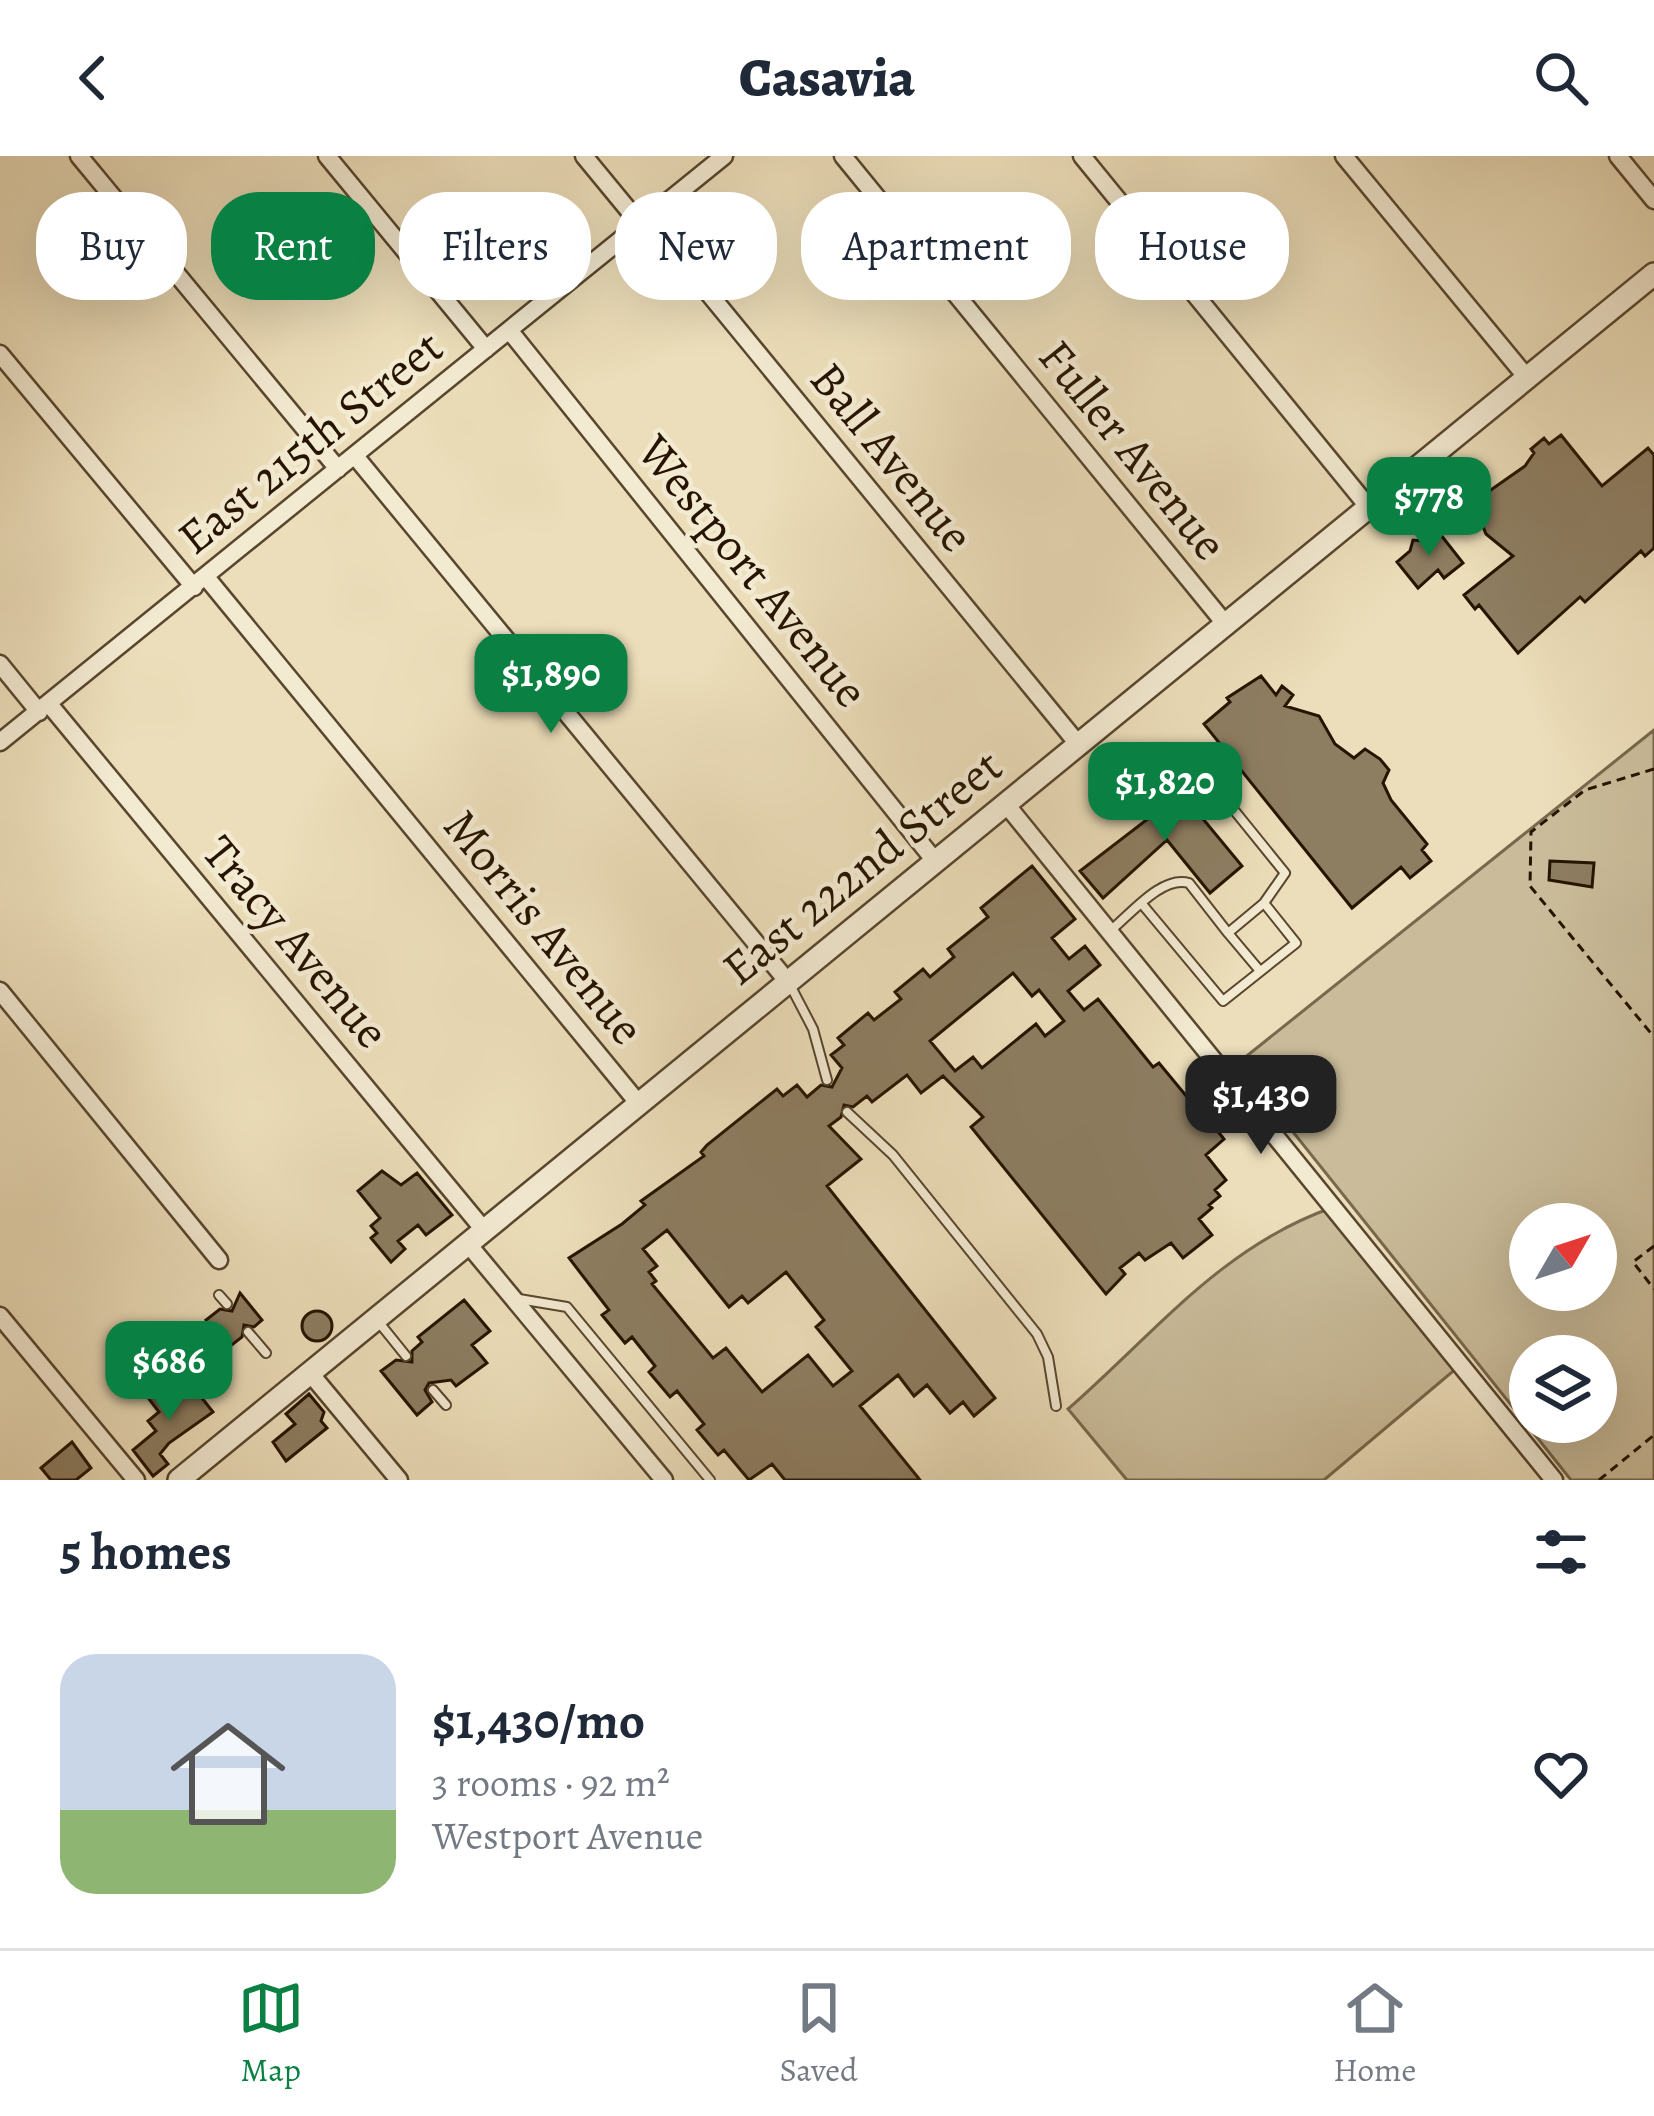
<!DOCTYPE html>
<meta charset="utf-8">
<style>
:root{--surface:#fff;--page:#f2f2f3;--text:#1f2937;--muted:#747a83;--line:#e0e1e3;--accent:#0b8043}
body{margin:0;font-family:Alegreya,serif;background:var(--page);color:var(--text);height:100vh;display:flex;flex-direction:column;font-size:45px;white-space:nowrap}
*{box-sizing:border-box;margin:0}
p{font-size:39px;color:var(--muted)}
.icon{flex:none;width:66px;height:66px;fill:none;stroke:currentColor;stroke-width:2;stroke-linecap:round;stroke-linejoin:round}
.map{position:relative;height:1324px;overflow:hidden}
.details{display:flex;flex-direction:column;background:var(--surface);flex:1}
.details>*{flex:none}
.hud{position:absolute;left:36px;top:36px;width:1584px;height:108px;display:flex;gap:24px}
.needle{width:78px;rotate:51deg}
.buttons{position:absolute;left:1509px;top:1047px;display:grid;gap:24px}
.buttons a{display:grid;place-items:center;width:108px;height:108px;border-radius:50%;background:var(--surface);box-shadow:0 12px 48px #0002;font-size:60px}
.price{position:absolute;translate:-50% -102px;padding:0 27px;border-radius:24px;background:var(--accent);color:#fff;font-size:39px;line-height:78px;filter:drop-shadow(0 3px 6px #0008)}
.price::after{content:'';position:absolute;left:50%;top:72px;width:36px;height:27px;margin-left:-18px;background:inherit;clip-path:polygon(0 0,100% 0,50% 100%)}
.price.selected{background:#222;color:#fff}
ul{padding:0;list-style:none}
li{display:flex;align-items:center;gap:36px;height:300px;padding:0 60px}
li+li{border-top:3px solid var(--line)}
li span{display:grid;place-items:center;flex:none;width:336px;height:240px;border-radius:36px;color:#555}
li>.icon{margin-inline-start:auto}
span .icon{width:144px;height:144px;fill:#fffc;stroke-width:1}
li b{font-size:51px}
h2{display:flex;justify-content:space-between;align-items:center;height:144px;padding:0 60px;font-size:51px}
.chip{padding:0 42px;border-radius:48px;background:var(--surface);box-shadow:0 12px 48px #0002;font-size:42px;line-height:108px}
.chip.selected{background:var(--accent);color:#fff}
header{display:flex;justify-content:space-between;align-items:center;height:156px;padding:0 60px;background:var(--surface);font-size:54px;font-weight:800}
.tab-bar{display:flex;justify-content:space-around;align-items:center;height:168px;border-top:3px solid var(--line);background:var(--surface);font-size:33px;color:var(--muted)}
.tab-bar a{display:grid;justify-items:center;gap:6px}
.tab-bar .selected{color:var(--accent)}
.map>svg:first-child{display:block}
.green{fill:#cabc9a;stroke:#78684d;stroke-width:3;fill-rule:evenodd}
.building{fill:#8d7d61;stroke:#261400;stroke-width:3;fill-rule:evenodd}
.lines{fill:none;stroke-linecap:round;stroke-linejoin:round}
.service-casing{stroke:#58462e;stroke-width:12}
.minor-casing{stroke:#58462e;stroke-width:21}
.tertiary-casing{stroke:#58462e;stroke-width:26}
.path{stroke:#261400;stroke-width:3;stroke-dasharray:9 6;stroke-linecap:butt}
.service{stroke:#f3ead2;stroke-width:8}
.minor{stroke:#f3ead2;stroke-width:16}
.tertiary{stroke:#f3ead2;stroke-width:21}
.labels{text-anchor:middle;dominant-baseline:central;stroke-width:9;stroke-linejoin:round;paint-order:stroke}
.street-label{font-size:48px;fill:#261400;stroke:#f3ead2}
</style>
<header><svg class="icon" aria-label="back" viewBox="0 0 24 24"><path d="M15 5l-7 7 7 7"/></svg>Casavia<svg class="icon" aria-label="search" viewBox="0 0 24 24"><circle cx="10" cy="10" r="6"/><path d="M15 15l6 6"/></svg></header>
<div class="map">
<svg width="1654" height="1324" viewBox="0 0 1654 1324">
<rect width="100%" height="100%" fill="#ecdeba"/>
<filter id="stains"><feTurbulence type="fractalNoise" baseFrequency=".00167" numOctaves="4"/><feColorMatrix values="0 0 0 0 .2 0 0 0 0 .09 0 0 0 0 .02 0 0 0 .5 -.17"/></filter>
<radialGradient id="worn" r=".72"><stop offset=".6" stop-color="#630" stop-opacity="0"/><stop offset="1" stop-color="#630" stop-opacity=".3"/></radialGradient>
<!-- green -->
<path class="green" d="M 1654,574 L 1654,1324 L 1571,1324 L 1238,907 ZM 1530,1068 L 1596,1068 L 1596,1134 L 1530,1134 ZM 1530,1200 L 1596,1200 L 1596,1266 L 1530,1266 Z
M 1331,1052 L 1458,1211 L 1324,1324 L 1127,1324 L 1068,1253 C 1153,1179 1221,1091 1331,1052 Z"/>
<!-- building -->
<path class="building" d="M 1561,279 L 1602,330 L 1648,292 L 1654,299 L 1654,392 L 1645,400 L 1641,395 L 1585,446 L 1580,441 L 1518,497 L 1479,449 L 1475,453 L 1464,439 L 1513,400 L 1486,378 L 1477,356 L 1485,338 L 1525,310 L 1534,297 L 1531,293 L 1544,282 L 1549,288 Z
M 1437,374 L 1463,407 L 1444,422 L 1438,414 L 1418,432 L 1397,406 L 1410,395 L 1413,384 L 1424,385 Z
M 1261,520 L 1276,539 L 1282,530 L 1293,539 L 1285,550 L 1319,560 L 1335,588 L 1354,602 L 1365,593 L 1380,603 L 1389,614 L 1383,627 L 1391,644 L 1427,688 L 1422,694 L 1431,705 L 1410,722 L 1401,711 L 1352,752 L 1204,568 L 1230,546 L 1227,542 Z
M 1170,623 L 1242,710 L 1210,737 L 1167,684 L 1103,742 L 1080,715 L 1149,662 L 1139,649 Z
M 1550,705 L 1594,707 L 1592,731 L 1549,724 Z
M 1032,710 L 1075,763 L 1052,782 L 1069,803 L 1085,790 L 1100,809 L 1068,835 L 1084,854 L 1098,843 L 1153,911 L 1159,907 L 1192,947 L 1201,940 L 1212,954 L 1205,959 L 1224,983 L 1206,999 L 1226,1024 L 1215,1034 L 1220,1040 L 1209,1049 L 1212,1052 L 1199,1063 L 1212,1079 L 1183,1102 L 1171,1087 L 1145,1104 L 1139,1097 L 1120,1112 L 1125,1118 L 1106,1138 L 971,971 L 983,961 L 943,920 L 921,937 L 907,919 L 872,946 L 867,940 L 853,951 L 844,949 L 841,961 L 829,970 L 861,1003 L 827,1030 L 995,1242 L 974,1260 L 963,1246 L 950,1257 L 927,1229 L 914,1240 L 898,1219 L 860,1250 L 920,1324 L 785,1324 L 772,1308 L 749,1324 L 724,1294 L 718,1299 L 697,1274 L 704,1268 L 677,1235 L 670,1241 L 649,1216 L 655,1210 L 632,1181 L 625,1187 L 602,1159 L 609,1154 L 569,1102 L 622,1068 L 645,1049 L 641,1045 L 704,1000 L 701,996 L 707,989 L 777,933 L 783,940 L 797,929 L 807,941 L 821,929 L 832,931 L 842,912 L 831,899 L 844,889 L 838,882 L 868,857 L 874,864 L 901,843 L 895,836 L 923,813 L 930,821 L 954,801 L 948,793 L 988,761 L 981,752 ZM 1013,817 L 1032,840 L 1039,834 L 1064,865 L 1045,880 L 1036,868 L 982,912 L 973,901 L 955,915 L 930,885 ZM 667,1074 L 729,1151 L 742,1140 L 748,1147 L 786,1116 L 824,1164 L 816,1171 L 852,1215 L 833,1230 L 808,1199 L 762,1236 L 726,1192 L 713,1202 L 652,1128 L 656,1125 L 649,1116 L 657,1110 L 643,1093 Z
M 382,1015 L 401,1029 L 417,1017 L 452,1059 L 426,1079 L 418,1069 L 398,1085 L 405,1093 L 391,1106 L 371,1082 L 377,1077 L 371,1070 L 380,1062 L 358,1035 Z
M 240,1137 L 262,1164 L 254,1171 L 244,1169 L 242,1181 L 228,1192 L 206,1164 L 220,1153 L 232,1155 Z
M 464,1144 L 490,1175 L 472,1189 L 487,1207 L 456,1230 L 451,1224 L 429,1227 L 425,1234 L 432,1246 L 417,1259 L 381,1215 L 396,1204 L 412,1206 L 412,1195 L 422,1186 L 418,1181 Z
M302 1170a15 15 0 1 1 30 0a15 15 0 1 1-30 0Z
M 155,1223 L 175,1247 L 194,1232 L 213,1256 L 169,1287 L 160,1298 L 168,1308 L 153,1320 L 133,1294 L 156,1275 L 148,1265 L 159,1256 L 142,1234 Z
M 309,1238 L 324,1256 L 321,1265 L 327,1272 L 286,1305 L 273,1286 L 295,1268 L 286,1258 Z
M 72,1286 L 91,1312 L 76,1324 L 51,1324 L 41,1312 Z"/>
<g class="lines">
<defs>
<path id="service" d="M 1221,638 L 1285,717 L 1264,747
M 1142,748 L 1223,845 L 1296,787 L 1264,747 L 1228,777 L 1260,815
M 1110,775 C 1131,758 1162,719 1189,727 L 1228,777
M 789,827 L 813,873 L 827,924
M 847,956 L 893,999 L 1037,1178 L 1048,1201 L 1056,1250
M 219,1139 L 227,1148
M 519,1143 L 567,1151 L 710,1324
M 377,1164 L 406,1200
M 248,1176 L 266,1197
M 433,1234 L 446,1249"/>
<path id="minor" d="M 79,0 L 338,313
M 327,0 L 486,193
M 584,0 L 640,68
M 843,0 L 1227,470
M 1082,0 L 1370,353
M 1344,0 L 1528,223
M 1618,0 L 1654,44
M 647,62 L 1078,588
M 509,174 L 935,705
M 0,198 L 194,431
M 355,300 L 788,826
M 206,421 L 639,948
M 0,508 L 39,556
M 49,548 L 484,1074
M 0,586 L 724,0
M 1005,647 L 1554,1324
M 0,835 L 219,1104
M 468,1088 L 664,1324
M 0,1160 L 136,1324
M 310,1217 L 399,1324"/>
<path id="tertiary" d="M 179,1324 L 1654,118"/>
</defs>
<!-- service casing -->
<use href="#service" class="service-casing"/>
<!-- minor casing -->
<use href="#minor" class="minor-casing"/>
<!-- tertiary casing -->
<use href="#tertiary" class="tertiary-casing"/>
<!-- path -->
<path class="path" d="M 1654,613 L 1585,634 L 1531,676 L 1530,730 L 1654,881
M 1654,1090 L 1633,1106 L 1654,1133
M 1599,1324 L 1654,1279"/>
<!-- service -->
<use href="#service" class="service"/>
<!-- minor -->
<use href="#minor" class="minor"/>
<!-- tertiary -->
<use href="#tertiary" class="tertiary"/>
</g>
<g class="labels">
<!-- street labels -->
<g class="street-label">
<text transform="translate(310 286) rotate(-39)">East 215th Street</text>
<text transform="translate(1133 294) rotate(51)">Fuller Avenue</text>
<text transform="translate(892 301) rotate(51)">Ball Avenue</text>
<text transform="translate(753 415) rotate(51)">Westport Avenue</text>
<text transform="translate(862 711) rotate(-39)">East 222nd Street</text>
<text transform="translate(544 771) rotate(51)">Morris Avenue</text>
<text transform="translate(296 786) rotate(50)">Tracy Avenue</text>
</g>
</g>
<rect width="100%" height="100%" filter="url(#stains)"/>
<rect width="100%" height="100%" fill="url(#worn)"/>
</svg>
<div class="buttons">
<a><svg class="needle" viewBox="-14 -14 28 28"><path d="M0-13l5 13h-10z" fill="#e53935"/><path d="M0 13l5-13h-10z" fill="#747a83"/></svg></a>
<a><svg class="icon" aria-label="layers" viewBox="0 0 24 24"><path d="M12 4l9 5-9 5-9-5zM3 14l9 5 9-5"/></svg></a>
</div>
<b class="price" style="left:1429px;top:403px">$778</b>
<b class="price" style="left:551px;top:580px">$1,890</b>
<b class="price" style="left:1165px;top:688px">$1,820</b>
<b class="price selected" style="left:1261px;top:1001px">$1,430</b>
<b class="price" style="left:169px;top:1267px">$686</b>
<div class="hud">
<a class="chip">Buy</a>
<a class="chip selected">Rent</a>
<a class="chip">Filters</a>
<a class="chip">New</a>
<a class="chip">Apartment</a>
<a class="chip">House</a>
</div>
</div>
<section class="details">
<h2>5 homes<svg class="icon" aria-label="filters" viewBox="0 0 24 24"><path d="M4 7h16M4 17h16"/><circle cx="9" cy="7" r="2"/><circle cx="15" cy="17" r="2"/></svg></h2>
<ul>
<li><span style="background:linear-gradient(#c9d6e8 65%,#8fb573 0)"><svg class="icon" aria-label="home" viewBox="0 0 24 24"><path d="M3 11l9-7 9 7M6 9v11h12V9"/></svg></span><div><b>$1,430/mo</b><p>3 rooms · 92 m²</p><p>Westport Avenue</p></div><svg class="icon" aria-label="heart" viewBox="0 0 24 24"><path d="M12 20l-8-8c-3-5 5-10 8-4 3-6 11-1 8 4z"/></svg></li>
</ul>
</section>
<nav class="tab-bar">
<a class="selected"><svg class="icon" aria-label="map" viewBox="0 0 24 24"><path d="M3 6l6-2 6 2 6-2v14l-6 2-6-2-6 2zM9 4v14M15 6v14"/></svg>Map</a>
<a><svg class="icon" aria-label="saved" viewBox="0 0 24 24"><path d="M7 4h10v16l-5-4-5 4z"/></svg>Saved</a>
<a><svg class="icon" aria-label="home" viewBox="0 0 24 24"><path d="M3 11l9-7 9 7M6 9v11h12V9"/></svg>Home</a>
</nav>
